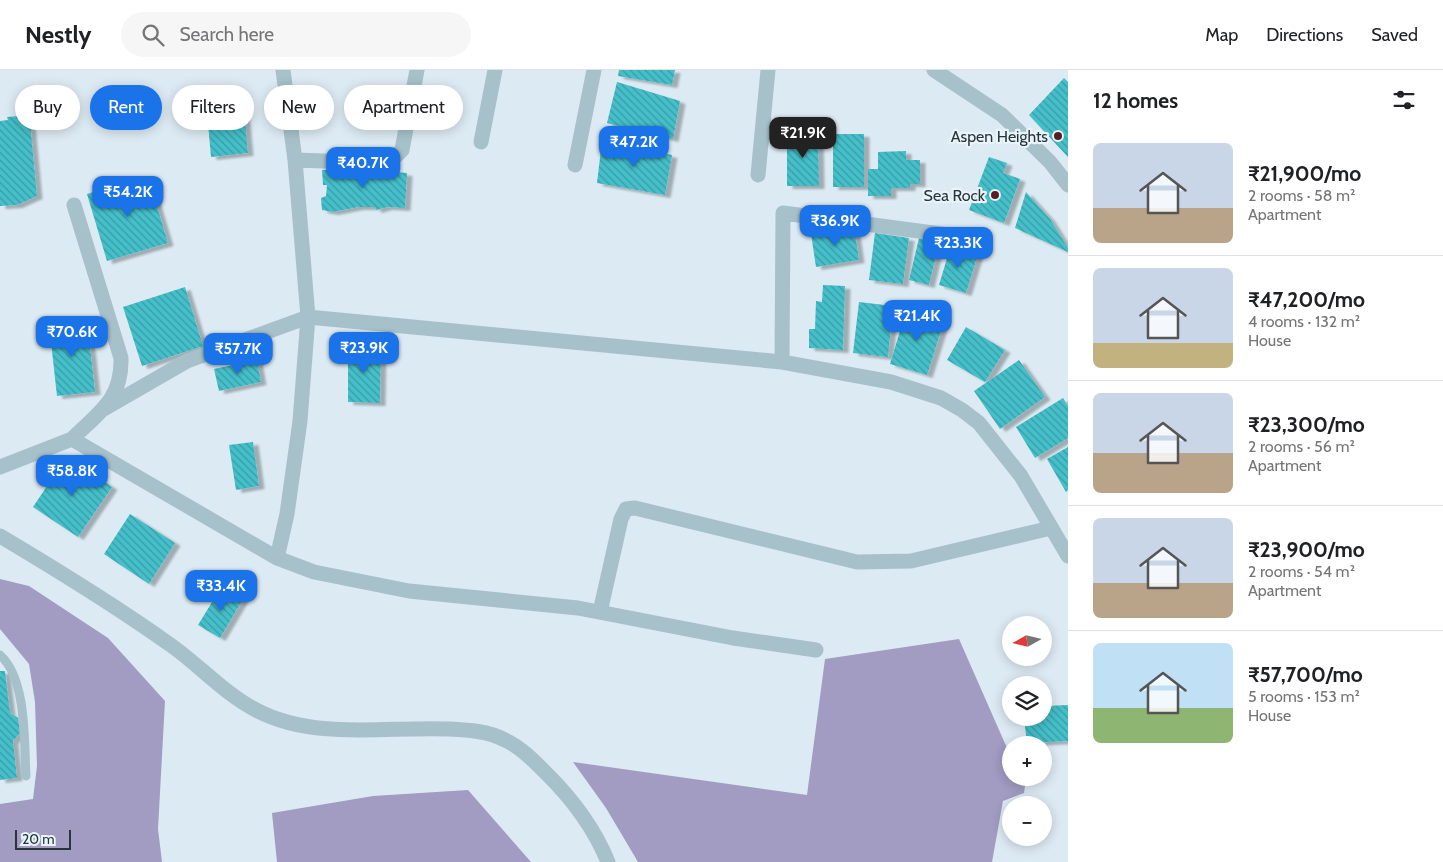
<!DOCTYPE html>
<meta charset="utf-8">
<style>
:root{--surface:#fff;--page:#f6f6f6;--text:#202124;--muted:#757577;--line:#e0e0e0;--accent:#1a73e8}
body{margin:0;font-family:Cabin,sans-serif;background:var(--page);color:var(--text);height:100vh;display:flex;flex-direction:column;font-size:19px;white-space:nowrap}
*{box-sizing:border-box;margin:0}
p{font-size:16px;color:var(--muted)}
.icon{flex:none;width:28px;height:28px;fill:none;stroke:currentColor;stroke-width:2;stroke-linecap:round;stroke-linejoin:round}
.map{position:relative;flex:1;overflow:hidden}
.side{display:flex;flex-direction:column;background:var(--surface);width:375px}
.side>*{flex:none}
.guide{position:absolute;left:15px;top:15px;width:475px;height:45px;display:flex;gap:10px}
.needle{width:32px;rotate:262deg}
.controls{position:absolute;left:1002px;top:546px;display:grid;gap:10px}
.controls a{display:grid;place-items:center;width:50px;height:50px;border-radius:50%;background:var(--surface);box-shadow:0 2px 12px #0003;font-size:25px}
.scale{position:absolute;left:15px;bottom:12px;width:56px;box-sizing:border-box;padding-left:5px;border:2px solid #283538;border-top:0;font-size:14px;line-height:18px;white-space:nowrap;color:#283538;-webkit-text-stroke:4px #e8f3fa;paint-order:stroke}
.price{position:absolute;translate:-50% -42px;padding:0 11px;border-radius:10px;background:var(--accent);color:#fff;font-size:16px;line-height:32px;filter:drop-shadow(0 1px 2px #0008)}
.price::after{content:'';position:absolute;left:50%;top:30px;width:15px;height:11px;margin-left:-8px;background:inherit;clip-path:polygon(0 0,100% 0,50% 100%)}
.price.active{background:#222;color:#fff}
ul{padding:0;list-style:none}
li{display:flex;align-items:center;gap:15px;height:125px;padding:0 25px}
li+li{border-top:1px solid var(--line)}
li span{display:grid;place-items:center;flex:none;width:140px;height:100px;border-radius:8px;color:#555}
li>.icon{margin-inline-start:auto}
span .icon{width:60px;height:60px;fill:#fffc;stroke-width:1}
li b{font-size:21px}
h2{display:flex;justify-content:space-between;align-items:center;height:60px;padding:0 25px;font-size:21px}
.pill{padding:0 18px;border-radius:22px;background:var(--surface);box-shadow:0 2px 12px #0003;font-size:18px;line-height:45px}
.pill.active{background:var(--accent);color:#fff}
header{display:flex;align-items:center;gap:30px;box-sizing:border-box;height:70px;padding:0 25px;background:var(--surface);border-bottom:1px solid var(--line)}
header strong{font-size:24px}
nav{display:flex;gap:28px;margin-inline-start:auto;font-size:18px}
.search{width:350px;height:45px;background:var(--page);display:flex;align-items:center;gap:12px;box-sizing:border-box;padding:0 18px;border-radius:28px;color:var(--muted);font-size:19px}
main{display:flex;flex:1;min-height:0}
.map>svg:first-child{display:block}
.grass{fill:#a29bc2}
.building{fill:url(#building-back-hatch);filter:url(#shadow)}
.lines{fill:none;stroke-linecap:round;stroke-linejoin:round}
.lane{stroke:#a7c1cb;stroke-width:9}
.street{stroke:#a7c1cb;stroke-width:15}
.poi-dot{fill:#5a1c23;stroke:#e8f3fa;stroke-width:2}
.labels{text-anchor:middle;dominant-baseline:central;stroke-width:4.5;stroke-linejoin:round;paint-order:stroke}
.poi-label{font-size:16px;fill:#283538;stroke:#e8f3fa;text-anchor:end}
</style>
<header>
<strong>Nestly</strong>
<div class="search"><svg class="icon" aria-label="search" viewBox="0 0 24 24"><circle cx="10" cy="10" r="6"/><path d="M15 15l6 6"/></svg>Search here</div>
<nav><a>Map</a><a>Directions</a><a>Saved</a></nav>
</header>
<main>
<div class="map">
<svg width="1068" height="792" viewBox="0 0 1068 792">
<defs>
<pattern id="building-back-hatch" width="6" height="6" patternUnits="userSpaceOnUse" patternTransform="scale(1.25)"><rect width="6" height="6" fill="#44bfc9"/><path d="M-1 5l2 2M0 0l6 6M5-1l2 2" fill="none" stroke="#399ca4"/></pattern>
<filter id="shadow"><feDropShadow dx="5.5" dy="3" stdDeviation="1" flood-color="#0004"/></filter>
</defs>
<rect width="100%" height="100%" fill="#dceaf3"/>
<!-- grass -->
<path class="grass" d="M 0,509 L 29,516 L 108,568 L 165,631 L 158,759 L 162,792 L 0,792 L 0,734 L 33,729 L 37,696 L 35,632 L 29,594 L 0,559 Z
M 959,569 L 1007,678 L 1011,680 L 1011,708 L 1026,708 L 1024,723 L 1003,731 L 992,792 L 638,792 L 606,738 L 573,692 L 807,725 L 825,589 Z
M 468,720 L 531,792 L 277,792 L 272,743 L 373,726 Z"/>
<!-- building -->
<path class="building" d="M 619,0 L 675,0 L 672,15 L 618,6 Z
M 1064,8 L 1068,12 L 1068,87 L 1029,45 Z
M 617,12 L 680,31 L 673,69 L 607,53 Z
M 243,28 L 248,83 L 211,87 L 206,31 Z
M 20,46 L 19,51 L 30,52 L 37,126 L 17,135 L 0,136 L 0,51 L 8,50 L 7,47 Z
M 787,61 L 818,61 L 819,116 L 787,116 Z
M 833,64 L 864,64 L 864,117 L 833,117 Z
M 602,71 L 672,85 L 665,125 L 597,113 Z
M 906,81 L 906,90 L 920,90 L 920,114 L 910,114 L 910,118 L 891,118 L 891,126 L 868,126 L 868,99 L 878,99 L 878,82 Z
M 989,87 L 1007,93 L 1003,103 L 1020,109 L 1004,153 L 969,140 Z
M 356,99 L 407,103 L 405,138 L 387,137 L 376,140 L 375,137 L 358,137 L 333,142 L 322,140 L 321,128 L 326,126 L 327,115 L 323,115 L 322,100 Z
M 148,106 L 168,173 L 107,191 L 87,124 Z
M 1026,122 L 1050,149 L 1068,178 L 1068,182 L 1015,158 Z
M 854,156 L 859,190 L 816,197 L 811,164 Z
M 875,163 L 909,168 L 903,214 L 869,210 Z
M 919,168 L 939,173 L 929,215 L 909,210 Z
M 951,175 L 978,184 L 966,223 L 939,215 Z
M 823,215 L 845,216 L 843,280 L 809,278 L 809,259 L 815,259 L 816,231 L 822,232 Z
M 185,217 L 203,276 L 142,296 L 123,237 Z
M 859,232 L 893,236 L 888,287 L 853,283 Z
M 907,238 L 944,251 L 927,305 L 890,294 Z
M 87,250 L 95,322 L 57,326 L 49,254 Z
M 966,257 L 1005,280 L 985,312 L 947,290 Z
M 348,275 L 381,275 L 380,333 L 348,332 Z
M 257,290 L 261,312 L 219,321 L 214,299 Z
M 1019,290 L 1045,327 L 1000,359 L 974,321 Z
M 1063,328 L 1068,336 L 1068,368 L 1035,388 L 1016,357 Z
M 253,372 L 259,416 L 236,420 L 229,375 Z
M 1068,377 L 1068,420 L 1066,422 L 1047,389 Z
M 67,386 L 112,417 L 78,467 L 33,437 Z
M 130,444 L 175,473 L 149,514 L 104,484 Z
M 222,516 L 243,529 L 220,568 L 198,555 Z
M 0,601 L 5,601 L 10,643 L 18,648 L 20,663 L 13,671 L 17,708 L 0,710 Z
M 1068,635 L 1068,671 L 1027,673 L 1024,648 L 1044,648 L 1044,636 Z"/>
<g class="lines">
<!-- lane -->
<path class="lane" d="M 0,585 C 27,609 24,672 26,706"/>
<!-- street -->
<path class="street" d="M 934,0 L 1002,45 L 1050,92 L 1068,115
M 481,72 L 495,0
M 295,90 L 382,93 L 393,89 L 402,80 L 417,0
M 575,95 L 594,0
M 758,105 L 768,0
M 782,292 L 783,143 L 971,168
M 102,340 L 187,291 L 308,247 L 782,292 L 891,312 L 941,328 L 962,340 L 979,353 L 1021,406 L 1068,486
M 72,369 C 99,342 122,330 121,288 L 74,135
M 0,397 L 72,369 L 277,488 L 287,444 L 300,351 L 308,247 L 295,90 L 283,0
M 0,466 C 59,501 116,536 172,576 C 200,596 225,624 256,640 C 315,671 386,656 449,659 C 468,660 488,661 505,670 C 522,678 535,692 548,705 C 573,730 595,760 608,792
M 277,488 L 314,502 L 409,521 L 578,538 L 733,568 L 816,580
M 600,542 L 621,449 L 626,439 L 635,438 L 857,492 L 911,491 L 1051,458"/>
</g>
<!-- markers -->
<g class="poi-dot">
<circle cx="1058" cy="66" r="5"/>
<circle cx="995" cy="125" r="5"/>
</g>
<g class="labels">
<!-- poi labels -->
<g class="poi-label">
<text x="1048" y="66">Aspen Heights</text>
<text x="985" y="125">Sea Rock</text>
</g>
</g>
</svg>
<div class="controls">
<a><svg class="needle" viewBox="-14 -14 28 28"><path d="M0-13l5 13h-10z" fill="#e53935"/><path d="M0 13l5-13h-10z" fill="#757577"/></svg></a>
<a><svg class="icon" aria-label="layers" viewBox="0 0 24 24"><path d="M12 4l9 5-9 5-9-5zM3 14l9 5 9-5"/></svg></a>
<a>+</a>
<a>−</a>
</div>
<div class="scale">20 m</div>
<b class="price active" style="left:803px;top:89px">₹21.9K</b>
<b class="price" style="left:634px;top:98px">₹47.2K</b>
<b class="price" style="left:363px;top:119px">₹40.7K</b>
<b class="price" style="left:128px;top:148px">₹54.2K</b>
<b class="price" style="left:835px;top:177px">₹36.9K</b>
<b class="price" style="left:958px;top:199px">₹23.3K</b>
<b class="price" style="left:917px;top:272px">₹21.4K</b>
<b class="price" style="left:72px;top:288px">₹70.6K</b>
<b class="price" style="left:364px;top:304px">₹23.9K</b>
<b class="price" style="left:238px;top:305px">₹57.7K</b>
<b class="price" style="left:72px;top:427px">₹58.8K</b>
<b class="price" style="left:221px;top:542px">₹33.4K</b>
<div class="guide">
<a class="pill">Buy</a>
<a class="pill active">Rent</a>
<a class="pill">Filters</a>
<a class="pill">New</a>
<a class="pill">Apartment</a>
</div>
</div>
<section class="side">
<h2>12 homes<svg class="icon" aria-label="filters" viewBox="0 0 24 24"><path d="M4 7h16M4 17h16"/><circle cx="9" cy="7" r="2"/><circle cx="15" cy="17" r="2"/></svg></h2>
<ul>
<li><span style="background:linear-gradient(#c9d6e8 65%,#b9a48a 0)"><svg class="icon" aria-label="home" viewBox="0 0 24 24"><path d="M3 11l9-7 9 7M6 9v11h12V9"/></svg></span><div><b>₹21,900/mo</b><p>2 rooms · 58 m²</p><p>Apartment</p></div></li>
<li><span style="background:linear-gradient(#c9d6e8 75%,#c2b280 0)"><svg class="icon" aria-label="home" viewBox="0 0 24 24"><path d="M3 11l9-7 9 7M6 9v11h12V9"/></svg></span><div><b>₹47,200/mo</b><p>4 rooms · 132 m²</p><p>House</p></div></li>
<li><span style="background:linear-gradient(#c9d6e8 60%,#b9a48a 0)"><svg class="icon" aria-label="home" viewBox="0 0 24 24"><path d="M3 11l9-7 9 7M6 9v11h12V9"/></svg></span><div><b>₹23,300/mo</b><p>2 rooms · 56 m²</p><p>Apartment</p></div></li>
<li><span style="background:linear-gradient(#c9d6e8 65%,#b9a48a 0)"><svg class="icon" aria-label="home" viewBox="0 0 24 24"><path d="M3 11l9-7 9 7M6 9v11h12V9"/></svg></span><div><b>₹23,900/mo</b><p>2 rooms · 54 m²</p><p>Apartment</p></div></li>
<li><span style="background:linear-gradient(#bfe0f5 65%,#8fb573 0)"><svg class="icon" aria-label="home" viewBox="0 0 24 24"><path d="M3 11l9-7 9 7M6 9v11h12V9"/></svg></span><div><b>₹57,700/mo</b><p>5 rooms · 153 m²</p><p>House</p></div></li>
</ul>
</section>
</main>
